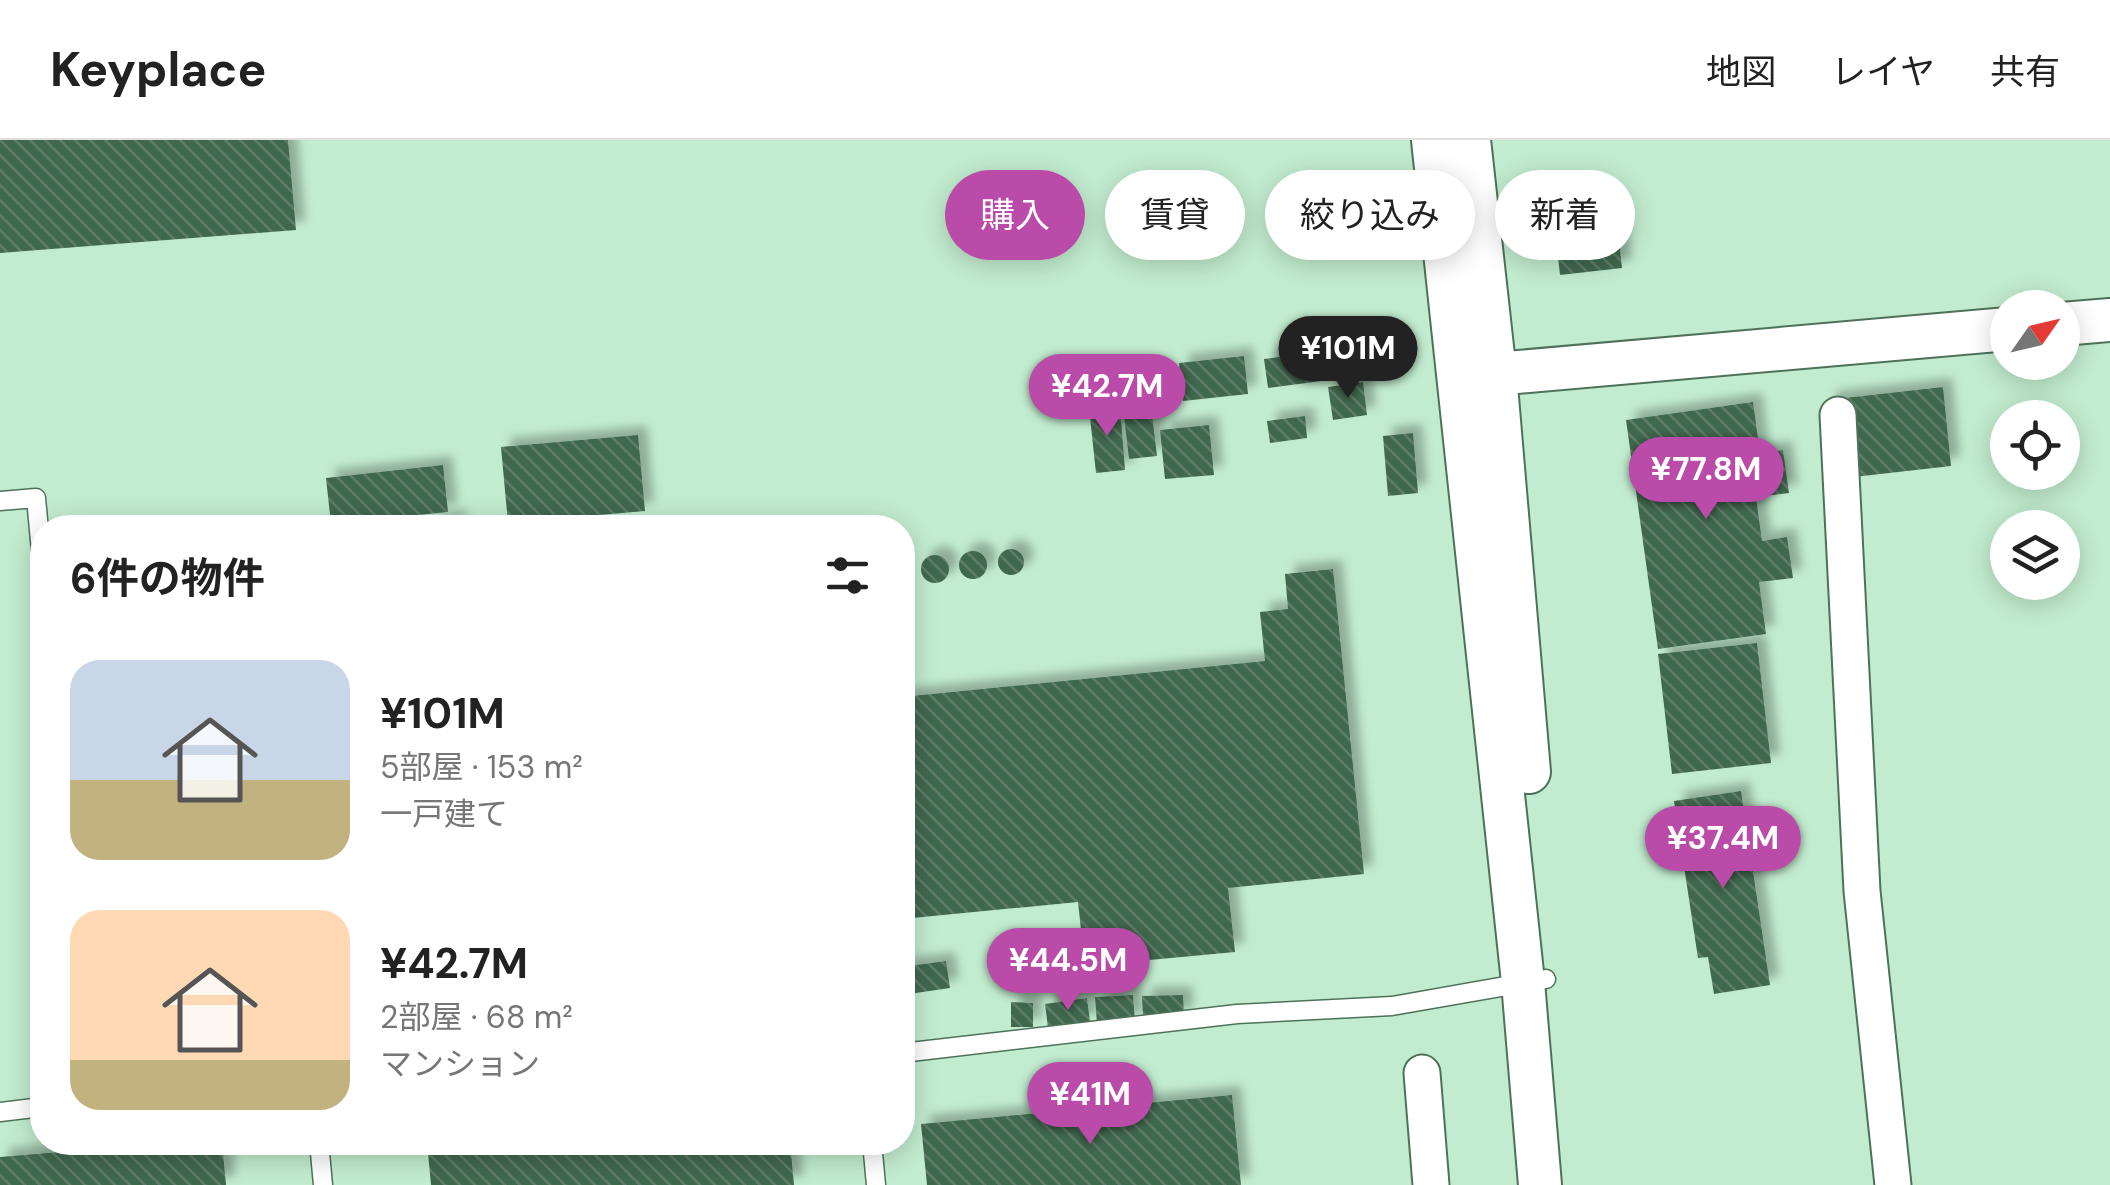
<!DOCTYPE html>
<html lang="ja">
<meta charset="utf-8">
<style>
:root{--surface:#fff;--page:#f2f2f2;--text:#222;--muted:#767676;--line:#e0e0e0;--accent:#ba4ba8}
body{margin:0;font-family:"DM Sans","Noto Sans JP",sans-serif;background:var(--page);color:var(--text);height:100vh;display:flex;flex-direction:column;font-size:38px;white-space:nowrap}
*{box-sizing:border-box;margin:0}
p{font-size:32px;color:var(--muted)}
.icon{flex:none;width:55px;height:55px;fill:none;stroke:currentColor;stroke-width:2;stroke-linecap:round;stroke-linejoin:round}
.map{position:relative;flex:1;overflow:hidden}
.drawer{position:absolute;left:30px;top:375px;width:885px;height:640px;display:flex;flex-direction:column;background:var(--surface);border-radius:40px;box-shadow:0 5px 25px #0003}
.drawer>*{flex:none}
.guide{position:absolute;left:945px;top:30px;width:950px;height:90px;display:flex;gap:20px}
.needle{width:65px;rotate:56deg}
.buttons{position:absolute;left:1990px;top:150px;display:grid;gap:20px}
.buttons a{display:grid;place-items:center;width:90px;height:90px;border-radius:50%;background:var(--surface);box-shadow:0 5px 25px #0003;font-size:50px}
.price{position:absolute;translate:-50% -85px;padding:0 22px;border-radius:35px;background:var(--accent);color:#fff;font-size:32px;line-height:65px;filter:drop-shadow(0 2px 5px #0008)}
.price::after{content:'';position:absolute;left:50%;top:60px;width:30px;height:22px;margin-left:-15px;background:inherit;clip-path:polygon(0 0,100% 0,50% 100%)}
.price.current{background:#222;color:#fff}
ul{padding:0;list-style:none}
li{display:flex;align-items:center;gap:30px;height:250px;padding:0 40px}
li span{display:grid;place-items:center;flex:none;width:280px;height:200px;border-radius:30px;color:#555}
li>.icon{margin-inline-start:auto}
span .icon{width:120px;height:120px;fill:#fffc;stroke-width:1}
li b{font-size:42px}
h2{display:flex;justify-content:space-between;align-items:center;height:120px;padding:0 40px;font-size:42px}
.pill{padding:0 35px;border-radius:45px;background:var(--surface);box-shadow:0 5px 25px #0003;font-size:35px;line-height:90px}
.pill.current{background:var(--accent);color:#fff}
header{display:flex;align-items:center;gap:60px;box-sizing:border-box;height:140px;padding:0 50px;background:var(--surface);border-bottom:2px solid var(--line)}
header strong{font-size:48px}
nav{display:flex;gap:55px;margin-inline-start:auto;font-size:35px}
.map>svg:first-child{display:block}
.building{fill:url(#building-back-hatch);filter:url(#shadow)}
.lines{fill:none;stroke-linecap:round;stroke-linejoin:round}
.service-casing{stroke:#4d7259;stroke-width:21}
.minor-casing{stroke:#4d7259;stroke-width:39}
.tertiary-casing{stroke:#4d7259;stroke-width:46}
.service{stroke:#fff;stroke-width:18}
.minor{stroke:#fff;stroke-width:35}
.tertiary{stroke:#fff;stroke-width:42}
</style>
<header>
<strong>Keyplace</strong>
<nav><a>地図</a><a>レイヤ</a><a>共有</a></nav>
</header>
<div class="map">
<svg width="2110" height="1045" viewBox="0 0 2110 1045">
<defs>
<pattern id="building-back-hatch" width="6" height="6" patternUnits="userSpaceOnUse" patternTransform="scale(2.5)"><rect width="6" height="6" fill="#41674e"/><path d="M-1 5l2 2M0 0l6 6M5-1l2 2" fill="none" stroke="#5f7d6a"/></pattern>
<filter id="shadow"><feDropShadow dx="9" dy="-9" stdDeviation="5" flood-color="#0004"/></filter>
</defs>
<rect width="100%" height="100%" fill="#c2eccf"/>
<!-- building -->
<path class="building" d="M 0,0 L 288,0 L 296,90 L 0,113 Z
M 1411,58 L 1419,107 L 1364,115 L 1357,65 Z
M 1616,73 L 1622,128 L 1560,135 L 1554,80 Z
M 1317,212 L 1321,241 L 1268,248 L 1264,219 Z
M 1244,216 L 1248,254 L 1183,261 L 1179,223 Z
M 1363,242 L 1367,275 L 1333,280 L 1328,247 Z
M 1943,247 L 1951,326 L 1836,339 L 1827,260 Z
M 1753,262 L 1760,313 L 1783,310 L 1789,353 L 1756,357 L 1762,401 L 1787,397 L 1793,438 L 1759,442 L 1766,494 L 1658,509 L 1626,280 Z
M 1120,265 L 1125,330 L 1096,333 L 1089,268 Z
M 1151,266 L 1157,316 L 1129,319 L 1123,269 Z
M 1305,276 L 1307,298 L 1270,303 L 1267,281 Z
M 1209,285 L 1214,335 L 1165,339 L 1160,290 Z
M 1413,293 L 1418,353 L 1388,356 L 1383,296 Z
M 638,295 L 645,371 L 508,383 L 501,307 Z
M 443,325 L 448,372 L 331,384 L 326,338 Z
M 457,379 L 458,388 L 429,388 L 428,383 Z
M998 422a13 13 0 1 1 26 0a13 13 0 1 1-26 0Z
M959 425a14 14 0 1 1 28 0a14 14 0 1 1-28 0Z
M921 429a14 14 0 1 1 28 0a14 14 0 1 1-28 0Z
M 1333,429 L 1364,734 L 1228,748 L 1235,812 L 1085,826 L 1078,762 L 902,779 L 902,557 L 1265,521 L 1260,472 L 1288,469 L 1285,434 Z
M 1757,503 L 1771,623 L 1672,634 L 1658,514 Z
M 1741,651 L 1770,845 L 1714,854 L 1708,817 L 1698,818 L 1674,661 Z
M 946,821 L 950,848 L 902,855 L 902,827 Z
M 1133,855 L 1135,882 L 1097,884 L 1095,857 Z
M 1183,855 L 1184,877 L 1143,878 L 1142,856 Z
M 1087,858 L 1090,882 L 1048,888 L 1045,864 Z
M 1011,862 L 1033,863 L 1033,887 L 1011,887 Z
M 1232,955 L 1241,1045 L 927,1045 L 921,984 Z
M 178,1002 L 222,1002 L 226,1045 L 0,1045 L 0,1017 Z
M 427,1002 L 790,1002 L 794,1045 L 431,1045 Z"/>
<g class="lines">
<defs>
<path id="service" d="M 0,361 L 36,358 L 42,422
M 902,913 L 1237,874 L 1392,866 L 1546,839
M 0,972 L 42,967
M 319,1002 L 323,1045
M 872,1002 L 876,1045"/>
<path id="minor" d="M 1838,275 L 1862,751 L 1893,1045
M 1422,933 L 1431,1045"/>
<path id="tertiary" d="M 1433,0 L 1523,842 L 1540,1045
M 1469,0 L 1495,234 L 1529,632
M 2062,184 L 2110,180
M 1495,234 L 2008,189"/>
</defs>
<!-- service casing -->
<use href="#service" class="service-casing"/>
<!-- minor casing -->
<use href="#minor" class="minor-casing"/>
<!-- tertiary casing -->
<use href="#tertiary" class="tertiary-casing"/>
<!-- service -->
<use href="#service" class="service"/>
<!-- minor -->
<use href="#minor" class="minor"/>
<!-- tertiary -->
<use href="#tertiary" class="tertiary"/>
</g>
</svg>
<div class="buttons">
<a><svg class="needle" viewBox="-14 -14 28 28"><path d="M0-13l5 13h-10z" fill="#e53935"/><path d="M0 13l5-13h-10z" fill="#767676"/></svg></a>
<a><svg class="icon" aria-label="locate" viewBox="0 0 24 24"><circle cx="12" cy="12" r="6"/><path d="M12 2v4M12 18v4M2 12h4M18 12h4"/></svg></a>
<a><svg class="icon" aria-label="layers" viewBox="0 0 24 24"><path d="M12 4l9 5-9 5-9-5zM3 14l9 5 9-5"/></svg></a>
</div>
<b class="price current" style="left:1348px;top:261px">¥101M</b>
<b class="price" style="left:1107px;top:299px">¥42.7M</b>
<b class="price" style="left:1706px;top:382px">¥77.8M</b>
<b class="price" style="left:1723px;top:751px">¥37.4M</b>
<b class="price" style="left:1068px;top:873px">¥44.5M</b>
<b class="price" style="left:1090px;top:1007px">¥41M</b>
<div class="guide">
<a class="pill current">購入</a>
<a class="pill">賃貸</a>
<a class="pill">絞り込み</a>
<a class="pill">新着</a>
</div>
<section class="drawer">
<h2>6件の物件<svg class="icon" aria-label="filters" viewBox="0 0 24 24"><path d="M4 7h16M4 17h16"/><circle cx="9" cy="7" r="2"/><circle cx="15" cy="17" r="2"/></svg></h2>
<ul>
<li><span style="background:linear-gradient(#c9d6e8 60%,#c2b280 0)"><svg class="icon" aria-label="home" viewBox="0 0 24 24"><path d="M3 11l9-7 9 7M6 9v11h12V9"/></svg></span><div><b>¥101M</b><p>5部屋 · 153 m²</p><p>一戸建て</p></div></li>
<li><span style="background:linear-gradient(#ffd9b3 75%,#c2b280 0)"><svg class="icon" aria-label="home" viewBox="0 0 24 24"><path d="M3 11l9-7 9 7M6 9v11h12V9"/></svg></span><div><b>¥42.7M</b><p>2部屋 · 68 m²</p><p>マンション</p></div></li>
</ul>
</section>
</div>
